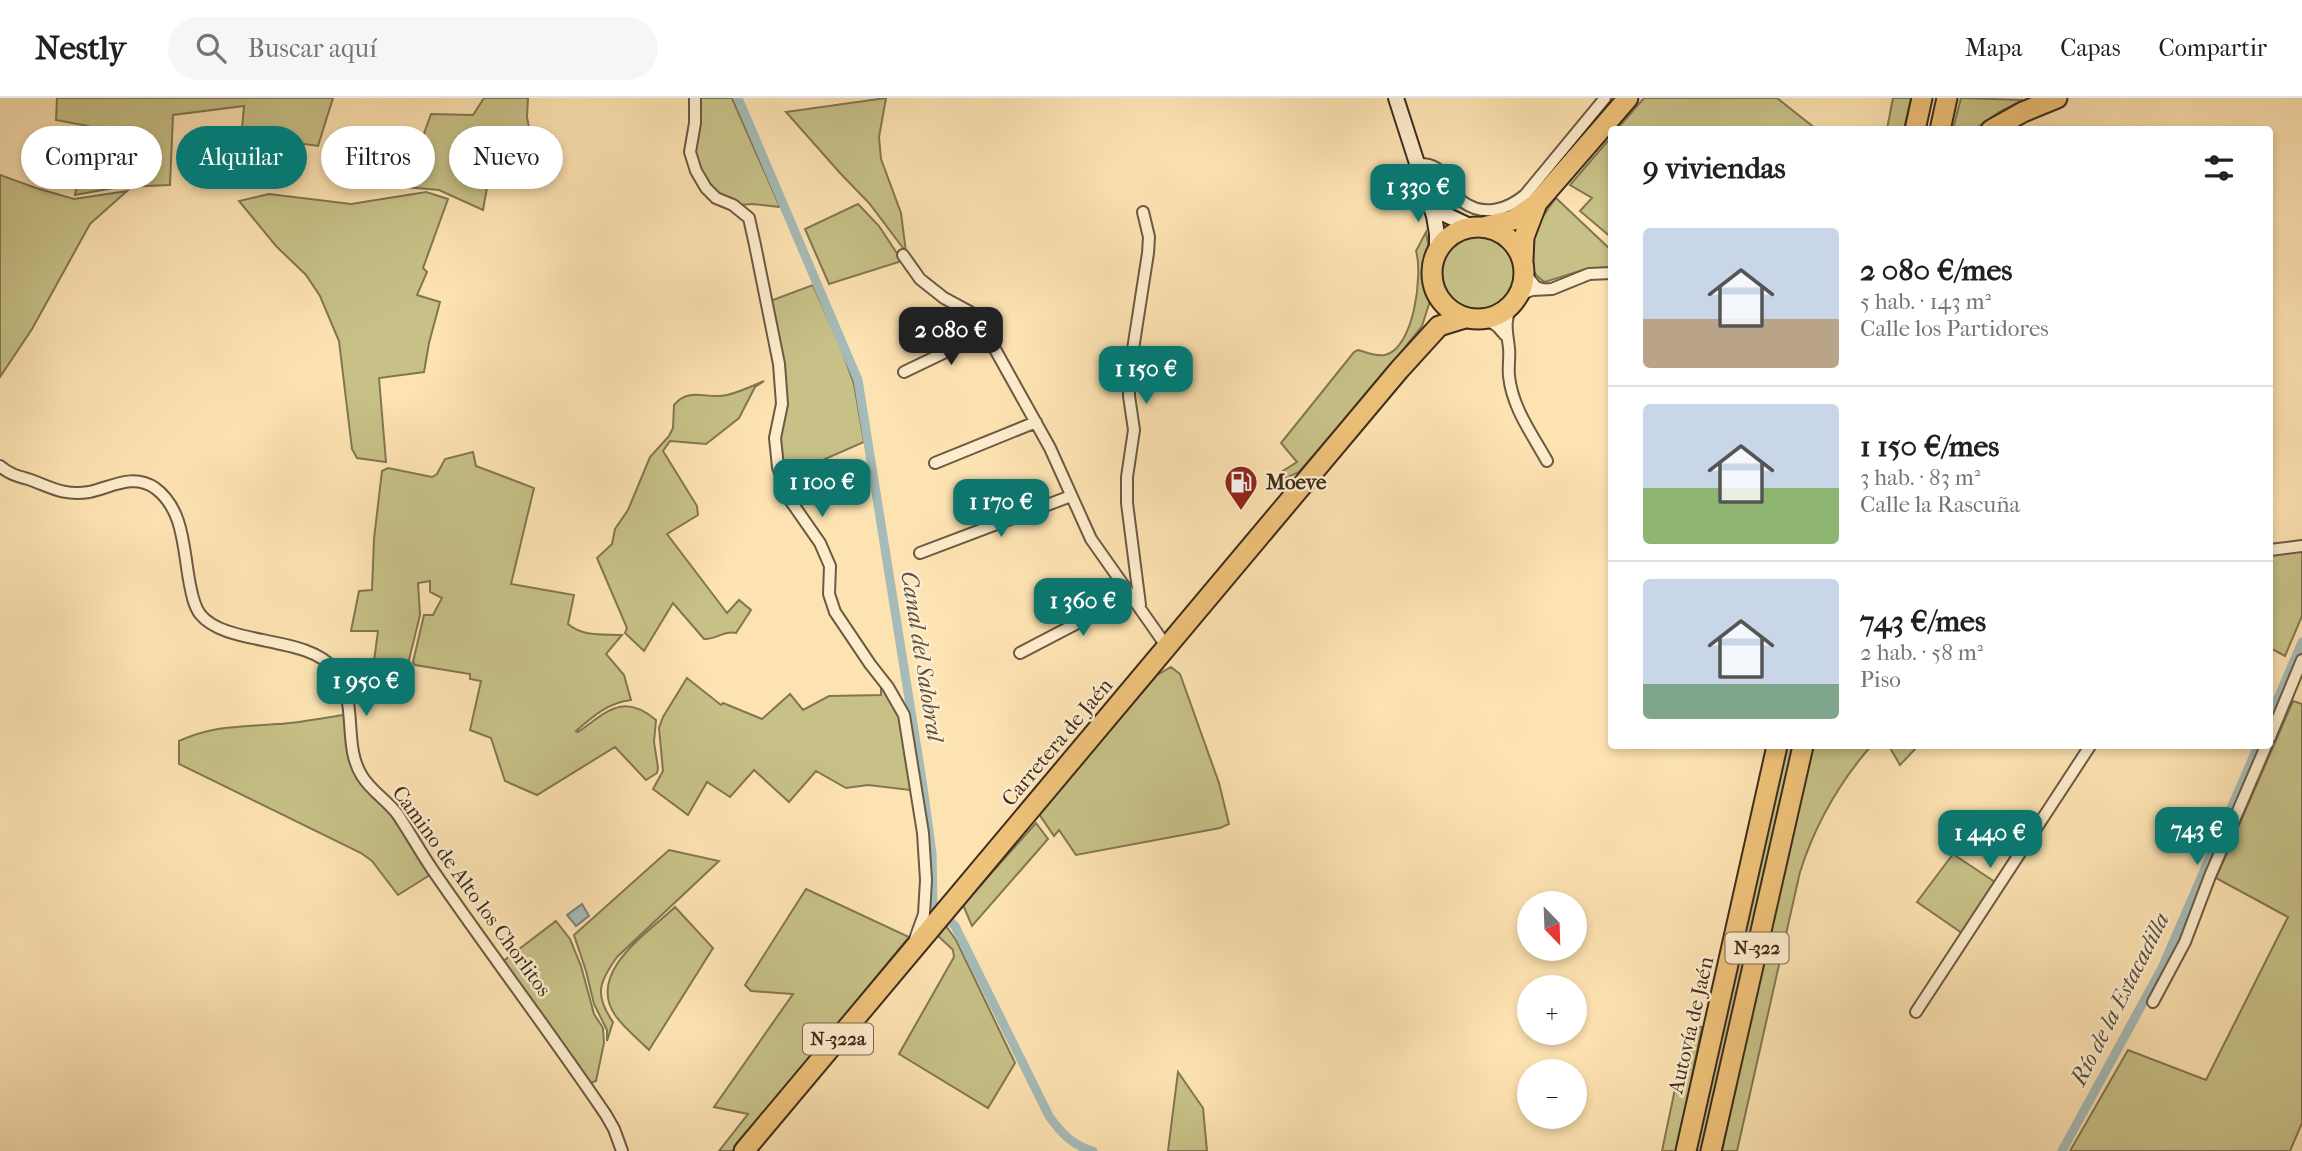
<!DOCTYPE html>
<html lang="es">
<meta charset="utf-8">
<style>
:root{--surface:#fff;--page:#f6f6f6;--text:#202124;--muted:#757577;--line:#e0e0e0;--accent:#0f766e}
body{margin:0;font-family:"IM FELL French Canon",serif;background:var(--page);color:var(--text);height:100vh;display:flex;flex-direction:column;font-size:26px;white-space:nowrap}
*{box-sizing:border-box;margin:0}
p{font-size:23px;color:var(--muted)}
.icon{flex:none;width:38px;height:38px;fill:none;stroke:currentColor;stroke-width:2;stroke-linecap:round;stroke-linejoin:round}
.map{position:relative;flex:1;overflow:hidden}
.side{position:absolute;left:1608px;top:28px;width:665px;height:623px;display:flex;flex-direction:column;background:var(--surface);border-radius:7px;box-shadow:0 4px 10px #0003}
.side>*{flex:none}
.top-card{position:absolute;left:21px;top:28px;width:665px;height:63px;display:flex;gap:14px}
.needle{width:46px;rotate:157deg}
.tools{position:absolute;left:1517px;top:793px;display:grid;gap:14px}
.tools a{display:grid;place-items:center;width:70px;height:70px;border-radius:50%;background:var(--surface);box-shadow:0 4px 10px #0003;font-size:35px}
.price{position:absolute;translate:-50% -60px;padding:0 16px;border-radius:14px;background:var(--accent);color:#fff;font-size:23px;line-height:46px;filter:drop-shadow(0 2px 4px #0008)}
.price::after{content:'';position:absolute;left:50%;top:42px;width:21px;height:16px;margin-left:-10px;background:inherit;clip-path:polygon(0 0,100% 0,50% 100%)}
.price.active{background:#222;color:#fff}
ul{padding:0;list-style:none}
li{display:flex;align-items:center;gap:21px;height:175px;padding:0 35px}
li+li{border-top:2px solid var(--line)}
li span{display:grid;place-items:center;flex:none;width:196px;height:140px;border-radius:7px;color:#555}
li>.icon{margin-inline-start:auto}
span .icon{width:84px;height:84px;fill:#fffc;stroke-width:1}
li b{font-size:30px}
h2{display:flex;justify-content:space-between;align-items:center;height:84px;padding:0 35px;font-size:30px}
.pill{padding:0 24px;border-radius:32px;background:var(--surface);box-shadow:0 4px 10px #0003;font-size:24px;line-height:63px}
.pill.active{background:var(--accent);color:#fff}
header{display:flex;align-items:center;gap:42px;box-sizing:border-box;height:98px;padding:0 35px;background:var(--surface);border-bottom:2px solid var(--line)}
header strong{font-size:33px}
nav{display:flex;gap:38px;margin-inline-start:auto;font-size:24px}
.search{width:490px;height:63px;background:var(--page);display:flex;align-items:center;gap:18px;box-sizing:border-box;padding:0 24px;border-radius:38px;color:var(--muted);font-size:26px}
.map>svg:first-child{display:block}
.green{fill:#c7c187;stroke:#827652;stroke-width:2}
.water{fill:#a5bbb8;stroke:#7b827a;stroke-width:2}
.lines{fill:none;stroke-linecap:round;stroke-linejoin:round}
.canal{stroke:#a5bbb8;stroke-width:9}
.street-casing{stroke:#6c5a42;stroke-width:14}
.secondary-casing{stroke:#3c2c1d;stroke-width:18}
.highway-casing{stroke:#3c2c1d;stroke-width:23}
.street{stroke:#feedcd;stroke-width:10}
.secondary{stroke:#feedcd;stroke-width:14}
.highway{stroke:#efc279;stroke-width:19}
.labels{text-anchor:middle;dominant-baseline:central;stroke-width:5;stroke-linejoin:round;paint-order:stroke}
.shield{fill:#feedcd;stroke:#766652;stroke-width:2}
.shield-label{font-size:19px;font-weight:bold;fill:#3c2c1d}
.poi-label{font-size:21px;font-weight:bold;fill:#3c2c1d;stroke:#feedcd;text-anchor:start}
.street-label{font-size:21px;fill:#3c2c1d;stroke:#feedcd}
.water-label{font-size:23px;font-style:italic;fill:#565044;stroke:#feedcd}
</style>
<header>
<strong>Nestly</strong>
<div class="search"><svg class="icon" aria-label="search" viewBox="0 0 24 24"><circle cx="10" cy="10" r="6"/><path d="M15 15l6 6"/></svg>Buscar aquí</div>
<nav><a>Mapa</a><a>Capas</a><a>Compartir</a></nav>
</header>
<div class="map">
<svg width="2302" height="1053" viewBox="0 0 2302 1053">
<rect width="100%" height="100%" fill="#fee3b2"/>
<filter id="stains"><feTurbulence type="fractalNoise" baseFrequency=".00286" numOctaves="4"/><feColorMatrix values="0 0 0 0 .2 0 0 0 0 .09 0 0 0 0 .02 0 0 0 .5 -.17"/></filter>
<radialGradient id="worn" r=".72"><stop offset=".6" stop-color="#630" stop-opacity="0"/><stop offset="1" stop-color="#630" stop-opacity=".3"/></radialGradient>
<!-- green -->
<path class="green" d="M 57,0 L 333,0 L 318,48 L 277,42 L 240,53 L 244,8 L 173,17 L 170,87 L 119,89 L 75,97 L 88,28 L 56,22 Z
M 484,0 L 528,0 L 527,19 L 533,51 L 482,49 L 488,84 L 483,112 L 439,92 L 405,89 L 431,16 L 473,17 Z
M 700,0 L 732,0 L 780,109 L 752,106 L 740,107 L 723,99 L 707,87 L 693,55 Z
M 886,0 L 879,39 L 881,61 L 901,115 L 906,154 L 869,105 L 840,75 L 786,14 Z
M 1644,0 L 1777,0 L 1816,31 L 1617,31 Z
M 1893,0 L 1911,0 L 1904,31 L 1887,31 Z
M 1961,0 L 2023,2 L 1999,14 L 1975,31 L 1953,31 Z
M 1612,38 L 1612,140 L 1580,113 L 1592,100 L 1570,87 Z
M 0,77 L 36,90 L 74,101 L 127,93 L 90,126 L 32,231 L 0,279 Z
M 426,94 L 448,101 L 423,170 L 427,174 L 417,197 L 440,204 L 429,245 L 424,274 L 379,280 L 386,364 L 357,360 L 352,351 L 339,243 L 320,198 L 306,177 L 276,148 L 239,103 L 269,96 L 351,106 Z
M 1556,100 L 1612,153 L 1612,169 L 1586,171 L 1545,184 C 1512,165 1540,120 1556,100 Z
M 858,106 L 879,128 L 902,163 L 829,186 L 805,131 Z
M 1426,134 L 1428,145 L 1426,182 L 1430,203 L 1422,228 L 1382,278 L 1299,374 L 1286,380 L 1283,373 L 1297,364 L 1281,345 L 1354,254 L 1358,252 C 1366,254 1376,259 1385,257 C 1414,250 1423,177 1416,153 Z
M1438 175a40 40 0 1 1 80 0a40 40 0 1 1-80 0Z
M 813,187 L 840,247 L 854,286 L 864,344 L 784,379 L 779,334 L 787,300 L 777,225 L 770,203 Z
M 764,283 L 755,289 L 739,320 L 710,343 L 706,346 L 670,343 L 663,353 L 697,408 L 698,417 L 667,436 L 727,515 L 739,502 L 751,512 L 736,535 C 724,532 716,542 704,541 L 673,505 L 644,553 L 625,535 L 627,530 L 597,460 L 612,446 L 615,431 L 628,412 L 650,359 L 669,338 L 673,330 L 674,307 C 690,288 707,302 727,297 C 740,294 752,288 764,283 Z
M 473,354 L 476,368 L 534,390 L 511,486 L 574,497 L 568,526 C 583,539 603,536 622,537 L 606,556 L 624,577 L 631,602 C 609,604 592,619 576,633 L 578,634 C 607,614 623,594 656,622 L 654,644 L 658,670 L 657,675 L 646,682 L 615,649 L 537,697 L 505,683 L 491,640 L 470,632 L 481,583 L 470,581 L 470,576 L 415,567 L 413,564 L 424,517 L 433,517 L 442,500 L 430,494 L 430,483 L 418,485 L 420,517 L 408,566 L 374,563 L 378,533 L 351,533 L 359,493 L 372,492 L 374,441 L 382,373 L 388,370 L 432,379 L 437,376 L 445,361 Z
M 2302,452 L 2302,518 L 2285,558 L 2270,550 L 2270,458 Z
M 1171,569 L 1180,576 L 1219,685 L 1229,726 L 1220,730 L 1076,757 L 1059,732 L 1054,738 L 1039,716 L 1157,577 Z
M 687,580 L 721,607 L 723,605 L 762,621 L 790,596 L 803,612 L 829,598 L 881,597 L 881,585 L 901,616 L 912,688 L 910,692 L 868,687 L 846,690 L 816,673 L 789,704 L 754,672 L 730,699 L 707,684 L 688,717 L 653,691 L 663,673 L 659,630 L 663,619 Z
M 2293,603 L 2302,606 L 2302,1025 L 2290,1053 L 2070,1053 L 2128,952 L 2206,982 L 2288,819 L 2216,780 Z
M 344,617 L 347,623 L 352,661 L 433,775 L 398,797 L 372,763 L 361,755 L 179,666 L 179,643 C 214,627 240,629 277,626 C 299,625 321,620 344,617 Z
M 1782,648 L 1796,648 L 1706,1053 L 1691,1053 Z
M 1810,648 L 1871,648 C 1838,686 1815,727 1800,774 L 1737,1053 L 1722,1053 Z
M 1889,648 L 1918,648 L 1900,667 Z
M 1036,725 L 1048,741 L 972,828 L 963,807 Z
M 669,752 L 719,763 L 617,859 C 599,884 594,897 613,924 L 607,943 L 607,932 L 594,906 L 586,873 L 574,837 Z
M 1953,756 L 1995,784 L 1962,835 L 1917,804 Z
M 806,791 L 909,839 L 733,1053 L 719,1053 L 748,1016 L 714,1009 L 793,896 L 751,893 L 745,887 Z
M 675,809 L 713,850 L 649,952 C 638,941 624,930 615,917 C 586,874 649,834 675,809 Z
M 556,823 L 570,841 L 581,868 L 594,916 L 603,930 L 604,945 L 596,983 L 588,986 L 502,864 Z
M 944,825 L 956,842 L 1015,965 L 988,1010 L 899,956 L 954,859 L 953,852 L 935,835 Z
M 1688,929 L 1702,929 L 1677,1053 L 1662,1053 Z
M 1178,974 L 1203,1010 L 1207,1053 L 1168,1053 Z"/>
<!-- water -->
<path class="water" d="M 582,806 L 589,818 L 576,828 L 567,817 Z"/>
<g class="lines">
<!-- canal -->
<path class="canal" d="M 738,0 L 858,282 L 922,682 L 932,755 L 933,806 L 955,828 L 1049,1018 C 1060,1034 1073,1048 1093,1053
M 2270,619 L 2302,544
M 2062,1053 L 2162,870 L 2258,648"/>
<defs>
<path id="street" d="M 695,0 L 695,25 L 690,54 L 696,73 L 706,90 L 716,100 L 733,107 L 749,120 L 755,147 L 779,266 L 782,306 L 775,340 L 778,369 L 790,402 L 820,445 L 830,468 L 829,496 L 835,514 L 870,566 L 888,589 L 904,617 L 923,735 L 926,782 L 924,816 L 915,841
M 1417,66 C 1432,65 1442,71 1449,84
M 1422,81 C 1425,81 1431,79 1433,79 C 1447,79 1454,97 1463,104 C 1484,119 1507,112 1525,97 L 1605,0
M 903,157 L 920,181 L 944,200 L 970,214 L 991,244 L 1050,350 L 1091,441 L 1167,549
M 1524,174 L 1536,189 L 1542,191
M 1519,197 L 1532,192 L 1552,191 L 1589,176 L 1612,175
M 1511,208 C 1504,224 1507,233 1509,250 C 1510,259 1508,269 1509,278 C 1512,309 1532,336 1547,363
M 1486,221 L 1497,228 L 1505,237
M 904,274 L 985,235
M 935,365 L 1036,324
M 0,368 C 9,376 17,378 28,381 C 51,389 63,398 89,394 C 112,389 133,375 155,390 C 185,412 183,453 190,487 C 192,497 194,508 200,516 C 226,549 307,536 335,572 C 359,601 342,647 362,678 C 371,693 388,703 398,717 C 410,735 420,753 432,771 C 489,854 550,934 606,1017 L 614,1031 L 622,1053
M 2270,452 L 2302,448
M 920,455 L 1071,398
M 1140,507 L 1127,405 L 1127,379 L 1134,332 L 1129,298 L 1129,277 L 1148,155 L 1149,139 L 1143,114
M 1020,555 L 1131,497
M 2270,639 L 2302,562
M 2153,904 L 2185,844 L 2210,778 L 2266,648
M 1916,914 L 2090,648"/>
<path id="secondary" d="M 1396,0 L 1434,118 L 1437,136 L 1437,154
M 1432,103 L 1444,116 L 1474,130"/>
<path id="highway" d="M 1915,32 L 1922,0
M 1940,32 L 1947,0
M 1991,32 L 2023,14 L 2057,0
M1432 175a46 46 0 1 1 92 0a46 46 0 1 1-92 0Z
M 1483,129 L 1513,122 L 1537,105 L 1628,0
M 1523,162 L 1524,139 L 1537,105
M 744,1053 L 1399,272 L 1439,228 L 1465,220
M 1686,1053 L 1777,648
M 1711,1053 L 1803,648"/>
</defs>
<!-- street casing -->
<use href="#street" class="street-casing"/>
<!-- secondary casing -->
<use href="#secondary" class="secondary-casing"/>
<!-- highway casing -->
<use href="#highway" class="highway-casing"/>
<!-- street -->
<use href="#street" class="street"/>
<!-- secondary -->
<use href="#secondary" class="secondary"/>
<!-- highway -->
<use href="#highway" class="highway"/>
</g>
<!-- icons -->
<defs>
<symbol id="fuel-pin" viewBox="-11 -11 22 30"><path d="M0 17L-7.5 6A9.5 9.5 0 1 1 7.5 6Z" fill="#8f2418" stroke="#feedcd"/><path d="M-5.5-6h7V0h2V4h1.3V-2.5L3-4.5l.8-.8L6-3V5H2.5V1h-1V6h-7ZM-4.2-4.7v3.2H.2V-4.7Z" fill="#fff"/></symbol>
</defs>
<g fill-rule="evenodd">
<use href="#fuel-pin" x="1222" y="365" width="38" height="52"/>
</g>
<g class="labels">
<!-- shield labels -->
<g class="shield">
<rect x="1725.5" y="834.5" width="63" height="31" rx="5"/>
<rect x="803" y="925.5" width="70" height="31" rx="5"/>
</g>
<g class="shield-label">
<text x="1757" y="850">N-322</text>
<text x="838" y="941">N-322a</text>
</g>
<!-- poi labels -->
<g class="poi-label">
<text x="1266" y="384">Moeve</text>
</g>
<!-- street labels -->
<g class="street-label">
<text transform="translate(1057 644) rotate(-50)">Carretera de Jaén</text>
<text transform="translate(472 793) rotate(54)">Camino de Alto los Chorlitos</text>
<text transform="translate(1691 927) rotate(-77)">Autovía de Jaén</text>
</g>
<!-- water labels -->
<g class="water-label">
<text transform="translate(922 558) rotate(81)">Canal del Salobral</text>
<text transform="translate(2120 901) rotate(-63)">Río de la Estacadilla</text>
</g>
</g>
<rect width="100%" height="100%" filter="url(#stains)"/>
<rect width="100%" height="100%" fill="url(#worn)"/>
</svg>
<div class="tools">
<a><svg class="needle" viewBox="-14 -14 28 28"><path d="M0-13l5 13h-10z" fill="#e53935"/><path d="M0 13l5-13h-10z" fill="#757577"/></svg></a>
<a>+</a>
<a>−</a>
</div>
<b class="price" style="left:1418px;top:126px">1 330 €</b>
<b class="price active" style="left:951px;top:269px">2 080 €</b>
<b class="price" style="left:1146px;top:308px">1 150 €</b>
<b class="price" style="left:822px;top:421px">1 100 €</b>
<b class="price" style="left:1001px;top:441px">1 170 €</b>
<b class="price" style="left:1083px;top:540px">1 360 €</b>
<b class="price" style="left:366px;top:620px">1 950 €</b>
<b class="price" style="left:2197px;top:769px">743 €</b>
<b class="price" style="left:1990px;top:772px">1 440 €</b>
<div class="top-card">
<a class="pill">Comprar</a>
<a class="pill active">Alquilar</a>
<a class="pill">Filtros</a>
<a class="pill">Nuevo</a>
</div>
<section class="side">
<h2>9 viviendas<svg class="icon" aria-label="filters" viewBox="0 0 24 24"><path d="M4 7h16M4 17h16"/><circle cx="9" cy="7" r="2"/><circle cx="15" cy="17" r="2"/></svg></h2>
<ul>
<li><span style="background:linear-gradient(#c9d6e8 65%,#b9a48a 0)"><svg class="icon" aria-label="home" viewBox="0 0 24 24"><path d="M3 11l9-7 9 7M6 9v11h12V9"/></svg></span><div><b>2 080 €/mes</b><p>5 hab. · 143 m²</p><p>Calle los Partidores</p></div></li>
<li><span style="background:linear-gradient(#c9d6e8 60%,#8fb573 0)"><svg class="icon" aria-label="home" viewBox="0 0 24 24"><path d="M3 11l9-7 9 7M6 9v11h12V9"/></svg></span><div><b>1 150 €/mes</b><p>3 hab. · 83 m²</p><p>Calle la Rascuña</p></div></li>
<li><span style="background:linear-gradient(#c9d6e8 75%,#7fa58c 0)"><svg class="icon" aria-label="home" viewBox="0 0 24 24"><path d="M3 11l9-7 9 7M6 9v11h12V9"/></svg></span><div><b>743 €/mes</b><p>2 hab. · 58 m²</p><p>Piso</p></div></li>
</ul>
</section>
</div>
